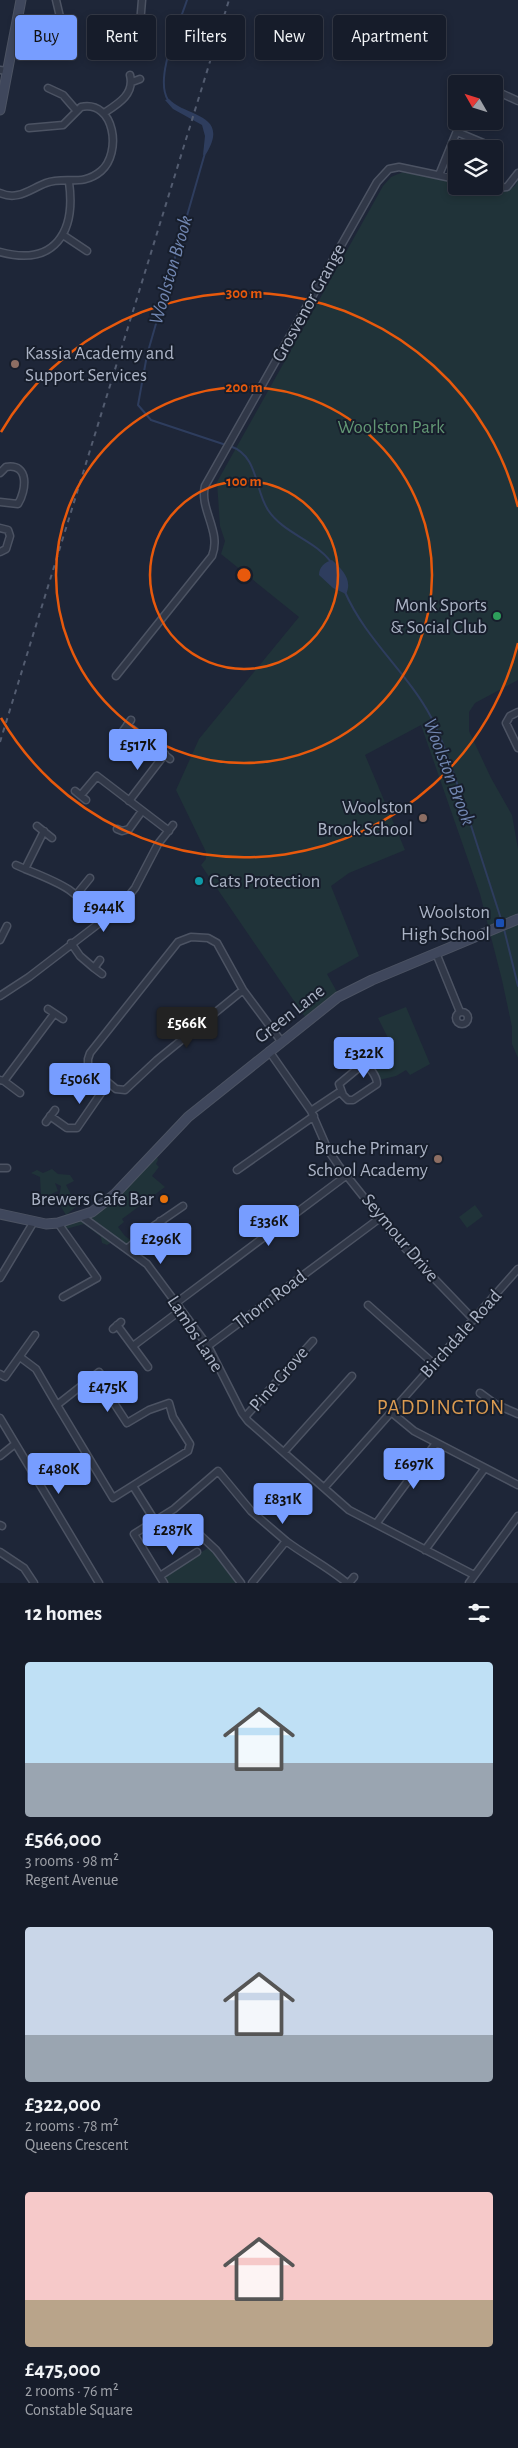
<!DOCTYPE html>
<meta charset="utf-8">
<style>
:root{--surface:#161c2a;--page:#1f2532;--text:#f1f3f6;--muted:#9ea1a8;--line:#353a47;--accent:#779dff}
body{margin:0;font-family:"Alegreya Sans",sans-serif;background:var(--page);color:var(--text);height:100vh;display:flex;flex-direction:column;font-size:19px;white-space:nowrap}
*{box-sizing:border-box;margin:0}
p{font-size:16px;color:var(--muted)}
.icon{flex:none;width:28px;height:28px;fill:none;stroke:currentColor;stroke-width:2;stroke-linecap:round;stroke-linejoin:round}
.map{position:relative;height:1583px;overflow:hidden}
.side{display:flex;flex-direction:column;background:var(--surface);flex:1}
.side>*{flex:none}
.banner{position:absolute;left:15px;top:15px;width:489px;height:45px;display:flex;gap:10px}
.needle{width:32px;rotate:309deg}
.fabs{position:absolute;left:448px;top:75px;display:grid;gap:10px}
.fabs a{display:grid;place-items:center;width:55px;height:55px;border-radius:5px;background:var(--surface);box-shadow:0 2px 8px #0003,0 0 0 1px var(--line);font-size:25px}
.price{position:absolute;translate:-50% -42px;padding:0 11px;border-radius:5px;background:var(--accent);color:#111;font-size:16px;line-height:32px;filter:drop-shadow(0 1px 2px #0008)}
.price::after{content:'';position:absolute;left:50%;top:30px;width:15px;height:11px;margin-left:-8px;background:inherit;clip-path:polygon(0 0,100% 0,50% 100%)}
.price.on{background:#222;color:#fff}
ul{padding:0;list-style:none}
li{display:grid;align-content:center;gap:10px;height:265px;padding:0 25px}
li span{display:grid;place-items:center;height:155px;border-radius:5px;color:#555}
li>.icon{margin-inline-start:auto}
span .icon{width:90px;height:90px;fill:#fffc;stroke-width:1}
li b{font-size:21px}
h2{display:flex;justify-content:space-between;align-items:center;height:60px;padding:0 25px;font-size:21px}
.tag{padding:0 18px;border-radius:5px;background:var(--surface);box-shadow:0 2px 8px #0003,0 0 0 1px var(--line);font-size:18px;line-height:45px}
.tag.on{background:var(--accent);color:#111}
.map>svg:first-child{display:block}
.green{fill:#203339}
.water{fill:#2e3d5e}
.lines{fill:none;stroke-linecap:round;stroke-linejoin:round}
.stream{stroke:#2e3d5e;stroke-width:2}
.street-casing{stroke:#4c5363;stroke-width:9}
.secondary-casing{stroke:#4c5363;stroke-width:11}
.street{stroke:#313848;stroke-width:6}
.secondary{stroke:#3f475c;stroke-width:9}
.rail{stroke:#535c70;stroke-width:2;stroke-dasharray:5 5;stroke-linecap:butt}
.ring{fill:none;stroke:#e8590c;stroke-width:2.5}
.education-dot{fill:#8d6e63;stroke:#171e2c;stroke-width:2}
.leisure-dot{fill:#2e9e5b;stroke:#171e2c;stroke-width:2}
.culture-dot{fill:#0f9aa8;stroke:#171e2c;stroke-width:2}
.transit-dot{fill:#1a4fb4;stroke:#171e2c;stroke-width:2}
.food-dot{fill:#e8710a;stroke:#171e2c;stroke-width:2}
.labels{text-anchor:middle;dominant-baseline:central;stroke-width:4;stroke-linejoin:round;paint-order:stroke}
.street-label{font-size:19px;fill:#abb3c5;stroke:#171e2c}
.poi-label{font-size:19px;fill:#abb3c5;stroke:#171e2c;text-anchor:end}
.park-label{font-size:19px;fill:#629774;stroke:#171e2c}
.water-label{font-size:20px;font-style:italic;fill:#7186b1;stroke:#171e2c}
.quarter-label{font-size:21px;letter-spacing:1px;fill:#db9b51;stroke:#171e2c}
.centre{fill:#e8590c;stroke:#171e2c;stroke-width:2.5}
.ring-label{font-size:15px;text-anchor:middle;font-weight:bold;fill:#e8590c;stroke:#171e2c;stroke-width:4;stroke-linejoin:round;paint-order:stroke}
</style>
<div class="map">
<svg width="518" height="1583" viewBox="0 0 518 1583">
<rect width="100%" height="100%" fill="#1e2638"/>
<!-- green -->
<path class="green" d="M 403,172 L 456,182 L 456,186 L 476,186 L 502,193 L 515,186 L 518,180 L 518,680 L 475,703 L 469,712 L 469,731 L 491,778 L 512,815 L 518,849 L 518,1058 L 512,1044 L 512,1027 L 502,980 L 480,894 L 421,725 L 365,755 L 405,850 L 349,873 L 331,886 L 359,956 L 327,974 L 337,992 L 305,1017 L 201,865 L 206,859 L 206,852 L 176,790 L 199,739 L 299,617 L 221,554 L 225,541 L 220,526 L 217,482 L 383,186 L 391,177 Z
M 406,1007 L 430,1064 L 410,1075 L 406,1070 L 396,1076 L 379,1080 L 368,1063 L 378,1044 L 389,1040 L 378,1018 Z
M 151,1154 L 157,1156 L 158,1160 L 156,1164 L 159,1167 L 152,1176 L 165,1187 L 122,1219 L 124,1222 L 118,1227 L 125,1236 L 132,1241 L 126,1247 L 112,1242 L 107,1245 L 102,1243 L 101,1237 L 84,1224 L 66,1229 L 63,1223 L 89,1216 Z
M 52,1169 L 58,1174 L 70,1175 L 74,1181 L 66,1185 L 77,1206 L 66,1215 L 58,1202 L 61,1186 L 55,1183 L 58,1191 L 45,1197 L 41,1195 L 40,1177 L 31,1173 L 37,1170 L 43,1173 Z
M 475,1205 L 483,1216 L 467,1228 L 459,1217 Z
M 209,1547 L 238,1583 L 168,1583 L 164,1577 Z"/>
<!-- water -->
<path class="water" d="M 169,99 C 185,117 231,113 206,154 L 203,155 L 205,136 L 202,125 L 173,109 L 165,100 Z
M 332,560 C 342,569 353,580 346,594 L 333,588 L 319,575 C 319,567 325,562 332,560 Z"/>
<g class="lines">
<!-- stream -->
<path class="stream" d="M 168,100 C 154,78 179,25 187,0
M 205,153 L 147,355 L 138,405 L 151,420 L 226,445
M 230,446 C 259,456 254,489 268,510 C 284,534 315,540 331,562
M 345,592 C 366,640 407,672 431,717 C 446,746 455,779 466,810 C 478,847 490,885 502,922
M 504,929 L 518,986"/>
<defs>
<path id="street" d="M 56,0 L 61,21 L 57,36
M 140,24 L 142,0
M 0,70 L 7,71
M 132,82 L 140,79
M 48,88 L 63,95 L 76,110
M 494,90 L 518,101
M 104,113 C 118,104 135,94 130,75
M 457,132 L 495,148
M 439,175 L 461,121
M 487,186 L 497,188 L 507,187 L 518,173
M 0,193 C 18,201 30,189 46,183 C 66,176 82,187 101,171 C 122,153 115,100 81,107 L 63,125 L 29,128
M 63,235 L 87,251
M 0,252 C 55,267 76,232 69,182
M 0,473 L 6,467 C 30,463 26,491 18,504 L 0,502
M 0,528 L 8,530 L 10,536 L 6,549 L 0,552
M 116,676 L 212,556 C 222,532 199,509 205,486 L 377,182 L 389,169 L 399,167 L 456,179
M 518,712 L 510,716 L 506,723 L 518,748
M 127,725 L 170,759
M 123,731 L 131,720
M 75,791 L 86,800
M 81,795 L 97,776 L 169,831
M 129,801 L 165,754
M 37,826 L 52,838
M 117,829 L 122,831 L 129,829 L 142,811
M 44,831 L 25,869 C 62,884 77,889 100,923
M 16,865 L 25,869
M 77,894 L 90,878
M 0,940 L 7,926
M 71,943 L 80,956 L 94,968
M 436,953 L 460,1012
M 100,960 L 94,968 L 102,974
M 243,990 L 157,1060 L 125,1090 L 116,1089 L 88,1066 L 88,1059 L 90,1053 L 178,942 L 191,937 L 208,938 L 217,943 L 243,990 L 281,1041
M 0,996 L 29,977 L 119,908 L 135,888 L 158,844 L 173,825
M 48,1009 L 63,1019
M456 1018a6 6 0 1 1 12 0a6 6 0 1 1-12 0Z
M 269,1051 L 311,1111 L 328,1150 L 339,1166 L 402,1245 L 474,1320
M 362,1065 C 369,1064 377,1077 377,1084 L 353,1100 L 348,1100 L 343,1095 L 339,1084 Z
M 0,1080 L 4,1081 L 54,1014
M 4,1081 L 20,1093
M 311,1111 L 341,1091
M 50,1116 L 67,1128 L 77,1128 L 108,1083
M 46,1122 L 55,1110
M 0,1168 L 7,1168
M 237,1170 L 314,1116
M 81,1216 L 147,1264 L 208,1346 L 242,1413 L 248,1421 L 349,1510 L 474,1575
M 160,1221 L 180,1248
M 58,1223 L 97,1278 L 63,1297
M 127,1249 L 148,1230 L 183,1206
M 0,1278 L 33,1223
M 176,1303 L 347,1175
M 368,1305 L 434,1364
M 117,1325 L 148,1367
M 113,1329 L 121,1322
M 133,1346 L 181,1310
M 208,1346 L 380,1218
M 20,1357 L 36,1369 L 57,1405
M 99,1372 L 106,1381 L 112,1400 L 127,1423 L 149,1410 L 169,1403 L 173,1417 L 190,1444 L 188,1451 L 113,1498 L 57,1405 Z
M 0,1374 L 5,1377 L 35,1335
M 480,1393 L 495,1404 L 518,1414
M 391,1412 L 414,1431 L 518,1485
M 245,1417 L 313,1341
M 0,1418 L 99,1583
M 284,1452 L 352,1376
M 0,1456 L 15,1444
M 133,1486 L 155,1521
M 324,1488 L 518,1269
M 376,1524 L 436,1443
M 0,1525 L 2,1526
M 201,1536 L 216,1550 L 241,1583
M 286,1541 C 306,1556 328,1567 347,1583
M 425,1550 L 485,1468
M 0,1552 L 24,1568 L 34,1583
M 160,1576 L 197,1552
M 164,1583 L 134,1534 L 174,1509 L 218,1471 L 251,1511 L 286,1541 L 252,1583
M 349,1583 L 354,1577
M 469,1583 L 518,1516"/>
<path id="secondary" d="M 0,110 L 21,0
M 0,1214 L 46,1224 L 58,1223 L 92,1212 L 115,1194 L 188,1117 L 338,997 L 372,980 L 518,919"/>
</defs>
<!-- street casing -->
<use href="#street" class="street-casing"/>
<!-- secondary casing -->
<use href="#secondary" class="secondary-casing"/>
<!-- street -->
<use href="#street" class="street"/>
<!-- secondary -->
<use href="#secondary" class="secondary"/>
<!-- rail -->
<path class="rail" d="M 0,742 L 229,0"/>
</g>
<!-- distance rings -->
<g class="ring">
<circle cx="244" cy="575" r="94"/>
<circle cx="244" cy="575" r="188"/>
<path d="M518 643A282 282 0 0 1 1 718M1 432A282 282 0 0 1 518 507"/>
</g>
<!-- markers -->
<g class="education-dot">
<circle cx="15" cy="364" r="5"/>
<circle cx="423" cy="818" r="5"/>
<circle cx="438" cy="1159" r="5"/>
</g>
<circle class="leisure-dot" cx="497" cy="616" r="5"/>
<circle class="culture-dot" cx="199" cy="881" r="5"/>
<rect class="transit-dot" x="495" y="918" width="10" height="10" rx="2.5"/>
<circle class="food-dot" cx="164" cy="1199" r="5"/>
<g class="labels">
<!-- street labels -->
<g class="street-label">
<text transform="translate(309 303) rotate(-61)">Grosvenor Grange</text>
<text transform="translate(290 1014) rotate(-38)">Green Lane</text>
<text transform="translate(400 1238) rotate(50)">Seymour Drive</text>
<text transform="translate(270 1300) rotate(-37)">Thorn Road</text>
<text transform="translate(195 1334) rotate(57)">Lambs Lane</text>
<text transform="translate(461 1334) rotate(-48)">Birchdale Road</text>
<text transform="translate(279 1379) rotate(-49)">Pine Grove</text>
</g>
<!-- poi labels -->
<g class="poi-label">
<text x="25" y="353" text-anchor="start">Kassia Academy and<tspan x="25" dy="22">Support Services</tspan></text>
<text x="487" y="605">Monk Sports<tspan x="487" dy="22">&amp; Social Club</tspan></text>
<text x="413" y="807">Woolston<tspan x="413" dy="22">Brook School</tspan></text>
<text x="209" y="881" text-anchor="start">Cats Protection</text>
<text x="490" y="912">Woolston<tspan x="490" dy="22">High School</tspan></text>
<text x="428" y="1148">Bruche Primary<tspan x="428" dy="22">School Academy</tspan></text>
<text x="154" y="1199">Brewers Cafe Bar</text>
</g>
<!-- park labels -->
<g class="park-label">
<text x="391" y="427">Woolston Park</text>
</g>
<!-- water labels -->
<g class="water-label">
<text transform="translate(171 270) rotate(-74)">Woolston Brook</text>
<text transform="translate(449 772) rotate(69)">Woolston Brook</text>
</g>
<!-- quarter labels -->
<g class="quarter-label">
<text x="441" y="1407">PADDINGTON</text>
</g>
</g>
<circle cx="244" cy="575" r="8" class="centre"/>
<g class="ring-label">
<text x="244" y="298">300 m</text>
<text x="244" y="392">200 m</text>
<text x="244" y="486">100 m</text>
</g>
</svg>
<div class="fabs">
<a><svg class="needle" viewBox="-14 -14 28 28"><path d="M0-13l5 13h-10z" fill="#e53935"/><path d="M0 13l5-13h-10z" fill="#9ea1a8"/></svg></a>
<a><svg class="icon" aria-label="layers" viewBox="0 0 24 24"><path d="M12 4l9 5-9 5-9-5zM3 14l9 5 9-5"/></svg></a>
</div>
<b class="price" style="left:138px;top:771px">£517K</b>
<b class="price" style="left:104px;top:933px">£944K</b>
<b class="price on" style="left:187px;top:1049px">£566K</b>
<b class="price" style="left:364px;top:1079px">£322K</b>
<b class="price" style="left:80px;top:1105px">£506K</b>
<b class="price" style="left:269px;top:1247px">£336K</b>
<b class="price" style="left:161px;top:1265px">£296K</b>
<b class="price" style="left:108px;top:1413px">£475K</b>
<b class="price" style="left:414px;top:1490px">£697K</b>
<b class="price" style="left:59px;top:1495px">£480K</b>
<b class="price" style="left:283px;top:1525px">£831K</b>
<b class="price" style="left:173px;top:1556px">£287K</b>
<div class="banner">
<a class="tag on">Buy</a>
<a class="tag">Rent</a>
<a class="tag">Filters</a>
<a class="tag">New</a>
<a class="tag">Apartment</a>
</div>
</div>
<section class="side">
<h2>12 homes<svg class="icon" aria-label="filters" viewBox="0 0 24 24"><path d="M4 7h16M4 17h16"/><circle cx="9" cy="7" r="2"/><circle cx="15" cy="17" r="2"/></svg></h2>
<ul>
<li><span style="background:linear-gradient(#bfe0f5 65%,#9aa5b1 0)"><svg class="icon" aria-label="home" viewBox="0 0 24 24"><path d="M3 11l9-7 9 7M6 9v11h12V9"/></svg></span><div><b>£566,000</b><p>3 rooms · 98 m²</p><p>Regent Avenue</p></div></li>
<li><span style="background:linear-gradient(#c9d6e8 70%,#9aa5b1 0)"><svg class="icon" aria-label="home" viewBox="0 0 24 24"><path d="M3 11l9-7 9 7M6 9v11h12V9"/></svg></span><div><b>£322,000</b><p>2 rooms · 78 m²</p><p>Queens Crescent</p></div></li>
<li><span style="background:linear-gradient(#f6c9c9 70%,#b9a48a 0)"><svg class="icon" aria-label="home" viewBox="0 0 24 24"><path d="M3 11l9-7 9 7M6 9v11h12V9"/></svg></span><div><b>£475,000</b><p>2 rooms · 76 m²</p><p>Constable Square</p></div></li>
</ul>
</section>
